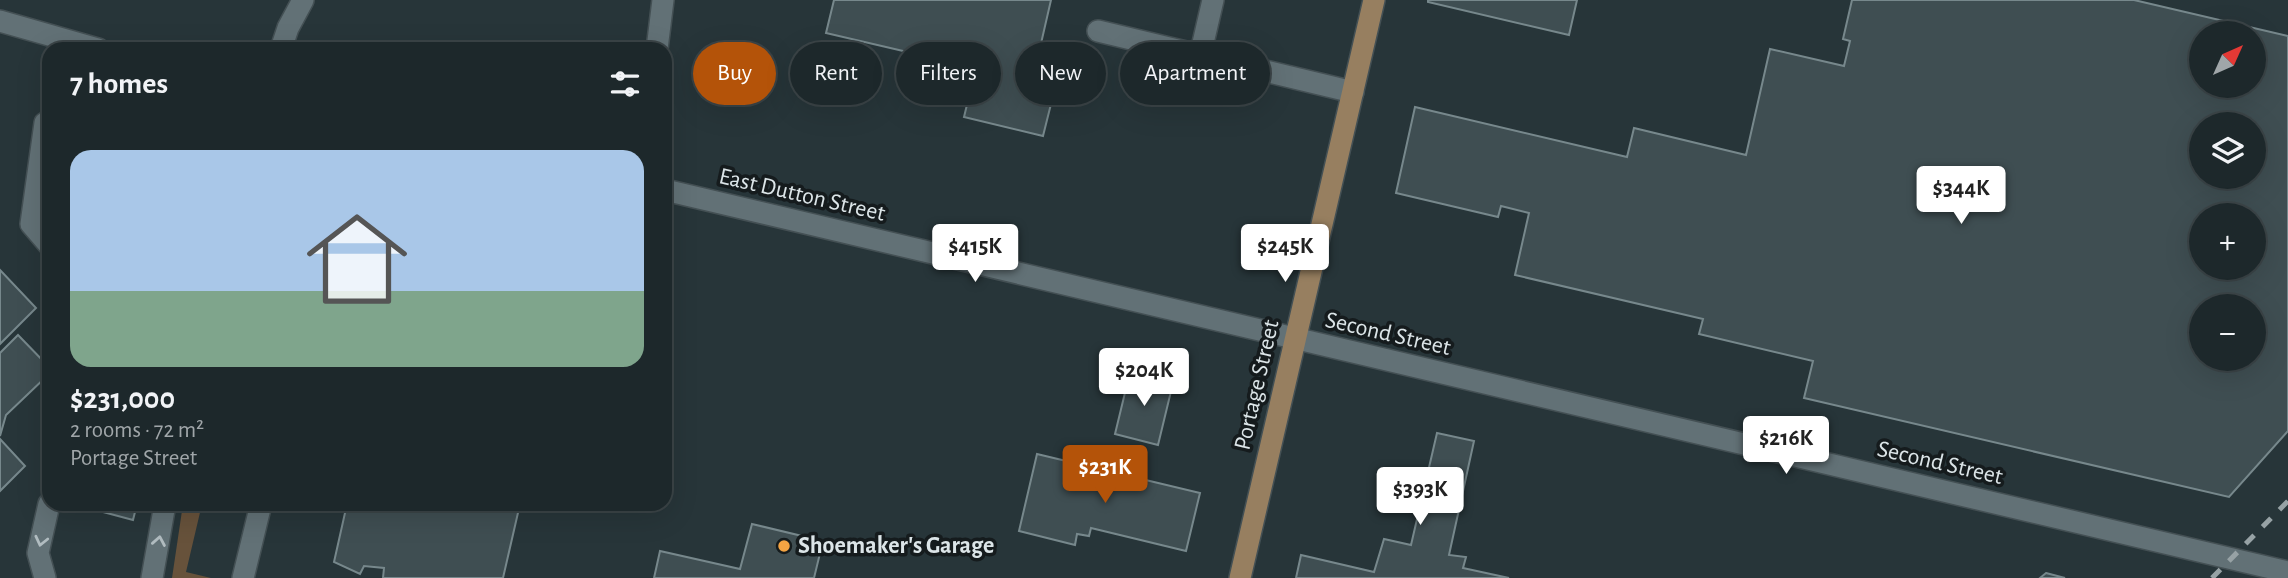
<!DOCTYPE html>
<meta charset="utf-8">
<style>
:root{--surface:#1d282b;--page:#253033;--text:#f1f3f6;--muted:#a0a6a9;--line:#3b4447;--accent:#b45309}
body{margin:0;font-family:"Alegreya Sans",sans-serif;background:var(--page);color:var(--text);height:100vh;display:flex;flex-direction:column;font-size:26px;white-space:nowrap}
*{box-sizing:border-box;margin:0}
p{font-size:23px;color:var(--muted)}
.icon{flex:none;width:38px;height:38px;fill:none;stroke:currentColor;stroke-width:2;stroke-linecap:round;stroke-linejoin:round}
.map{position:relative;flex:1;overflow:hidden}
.drawer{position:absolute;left:42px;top:42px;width:630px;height:469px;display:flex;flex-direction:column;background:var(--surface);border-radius:21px;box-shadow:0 7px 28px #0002,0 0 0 2px var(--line)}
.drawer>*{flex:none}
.guide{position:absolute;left:693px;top:42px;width:665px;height:63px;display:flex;gap:14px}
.needle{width:46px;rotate:45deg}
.fabs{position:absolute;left:2189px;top:21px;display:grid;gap:14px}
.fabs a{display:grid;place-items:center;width:77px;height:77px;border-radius:50%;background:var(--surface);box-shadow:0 7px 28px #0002,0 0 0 2px var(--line);font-size:35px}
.price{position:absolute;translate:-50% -60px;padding:0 16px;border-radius:7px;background:#fff;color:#222;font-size:23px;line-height:46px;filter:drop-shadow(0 2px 4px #0008)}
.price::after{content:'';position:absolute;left:50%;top:42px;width:21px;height:16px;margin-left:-10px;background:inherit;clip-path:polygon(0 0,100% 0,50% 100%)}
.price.on{background:var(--accent);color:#fff}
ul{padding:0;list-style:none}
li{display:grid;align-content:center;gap:14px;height:371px;padding:0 28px}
li span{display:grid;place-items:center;height:217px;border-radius:21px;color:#555}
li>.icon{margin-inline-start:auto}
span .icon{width:126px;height:126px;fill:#fffc;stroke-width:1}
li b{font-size:30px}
h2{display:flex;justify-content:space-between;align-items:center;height:84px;padding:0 28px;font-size:30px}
.tag{padding:0 24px;border-radius:32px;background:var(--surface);box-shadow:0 7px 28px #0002,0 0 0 2px var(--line);font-size:24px;line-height:63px}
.tag.on{background:var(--accent);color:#fff}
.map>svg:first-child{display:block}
.green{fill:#67523b}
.building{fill:#3f4e52;stroke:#77888c;stroke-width:2;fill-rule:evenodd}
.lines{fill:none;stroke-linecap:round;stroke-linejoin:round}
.minor-casing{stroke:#445054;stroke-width:24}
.major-casing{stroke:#445054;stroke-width:24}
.minor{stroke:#627176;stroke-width:21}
.major{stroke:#977f60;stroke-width:21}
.rail{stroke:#97a2a5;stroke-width:5;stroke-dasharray:12 12;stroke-linecap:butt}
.oneway{stroke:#b1bcc0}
.poi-dot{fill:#f4a443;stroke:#151b1d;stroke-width:2.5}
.labels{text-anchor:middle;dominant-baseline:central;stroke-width:7;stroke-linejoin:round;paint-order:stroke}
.street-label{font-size:24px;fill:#dce5e8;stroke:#151b1d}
.poi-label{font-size:24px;font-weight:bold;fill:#dce5e8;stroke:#151b1d;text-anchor:start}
</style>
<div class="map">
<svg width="2288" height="578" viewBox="0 0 2288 578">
<rect width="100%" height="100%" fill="#273539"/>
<!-- green -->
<path class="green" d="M 183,504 L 202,504 L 186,572 L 211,578 L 172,578 Z"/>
<!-- building -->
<path class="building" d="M 834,0 L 1051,0 L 1031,87 L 1054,92 L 1043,136 L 964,117 L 976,68 L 826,33 Z
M 1428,0 L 1577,0 L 1569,35 L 1428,2 Z
M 1852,0 L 2134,0 L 2288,36 L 2288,431 L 2229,497 L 1804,398 L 1813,361 L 1699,334 L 1703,319 L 1515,275 L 1529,213 L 1501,206 L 1498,217 L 1396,193 L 1415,107 L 1627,157 L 1634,128 L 1746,155 L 1770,49 L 1844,66 L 1850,41 L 1843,39 ZM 2202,33 L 2254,33 L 2254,86 L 2202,86 ZM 2202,124 L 2254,124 L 2254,177 L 2202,177 ZM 2202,215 L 2254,215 L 2254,268 L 2202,268 ZM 2202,306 L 2254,306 L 2254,359 L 2202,359 Z
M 0,270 L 36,308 L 0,344 Z
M 18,335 L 49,367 L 49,374 L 6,415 L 0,436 L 0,353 Z
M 1130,372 L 1173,383 L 1158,445 L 1115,434 Z
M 1437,433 L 1474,441 L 1449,555 L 1466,557 L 1463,568 L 1509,578 L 1296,578 L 1301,555 L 1374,572 L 1384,539 L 1411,545 Z
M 0,439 L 25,466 L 0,491 Z
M 1037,454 L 1200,493 L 1186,551 L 1091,528 L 1089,536 L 1077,534 L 1075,545 L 1019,531 Z
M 73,504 L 137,504 L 133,520 Z
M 347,504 L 520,504 L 503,578 L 383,578 L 384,568 L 364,566 L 360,574 L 334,562 Z
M 752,524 L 823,541 L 814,578 L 654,578 L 660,551 L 740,569 Z
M 2046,573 L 2065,578 L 2040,578 Z"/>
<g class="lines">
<defs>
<path id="minor" d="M 0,21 L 98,49
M 1098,31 L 1353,92
M 281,49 L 288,28 L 303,0
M 657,49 L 663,0
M 1200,56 L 1213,0
M 49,121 L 45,123 L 31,224 L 49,245
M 665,190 L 2288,572
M 45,578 L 38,553 L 49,504
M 152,578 L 165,504
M 243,578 L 261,504"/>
<path id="major" d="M 1240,578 L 1374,0"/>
</defs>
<!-- minor casing -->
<use href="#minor" class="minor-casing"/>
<!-- major casing -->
<use href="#major" class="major-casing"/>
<!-- minor -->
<use href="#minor" class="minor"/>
<!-- major -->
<use href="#major" class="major"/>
<!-- rail -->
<path class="rail" d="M 2212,578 L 2288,501"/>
</g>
<!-- one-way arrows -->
<defs><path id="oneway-chevron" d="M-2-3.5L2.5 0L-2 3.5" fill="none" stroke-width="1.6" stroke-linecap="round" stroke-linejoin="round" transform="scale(1.75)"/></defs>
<g class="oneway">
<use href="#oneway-chevron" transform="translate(41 541) rotate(103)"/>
<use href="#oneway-chevron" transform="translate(159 541) rotate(-80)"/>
</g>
<!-- markers -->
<circle class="poi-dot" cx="784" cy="546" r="7"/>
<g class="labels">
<!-- street labels -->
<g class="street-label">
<text transform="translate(802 195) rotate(13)">East Dutton Street</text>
<text transform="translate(1388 334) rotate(13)">Second Street</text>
<text transform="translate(1257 385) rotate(-77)">Portage Street</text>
<text transform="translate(1940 463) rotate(13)">Second Street</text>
</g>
<!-- poi labels -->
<g class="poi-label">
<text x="798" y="546">Shoemaker's Garage</text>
</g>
</g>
</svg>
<div class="fabs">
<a><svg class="needle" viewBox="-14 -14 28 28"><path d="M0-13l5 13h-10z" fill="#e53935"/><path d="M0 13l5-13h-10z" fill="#a0a6a9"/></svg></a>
<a><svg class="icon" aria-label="layers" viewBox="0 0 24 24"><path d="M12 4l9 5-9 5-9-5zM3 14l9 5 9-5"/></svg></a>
<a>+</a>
<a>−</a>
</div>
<b class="price" style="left:1961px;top:226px">$344K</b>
<b class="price" style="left:975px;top:284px">$415K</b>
<b class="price" style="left:1285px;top:284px">$245K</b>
<b class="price" style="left:1144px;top:408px">$204K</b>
<b class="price" style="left:1786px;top:476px">$216K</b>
<b class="price on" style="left:1105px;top:505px">$231K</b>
<b class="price" style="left:1420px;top:527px">$393K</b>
<div class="guide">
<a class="tag on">Buy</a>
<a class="tag">Rent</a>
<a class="tag">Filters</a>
<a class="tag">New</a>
<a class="tag">Apartment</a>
</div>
<section class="drawer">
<h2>7 homes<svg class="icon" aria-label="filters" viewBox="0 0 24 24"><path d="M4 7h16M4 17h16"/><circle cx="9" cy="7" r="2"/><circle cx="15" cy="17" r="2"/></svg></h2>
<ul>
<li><span style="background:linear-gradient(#a9c7e8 65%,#7fa58c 0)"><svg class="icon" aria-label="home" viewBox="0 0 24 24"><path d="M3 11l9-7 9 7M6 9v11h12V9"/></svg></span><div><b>$231,000</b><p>2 rooms · 72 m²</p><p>Portage Street</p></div></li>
</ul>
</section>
</div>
